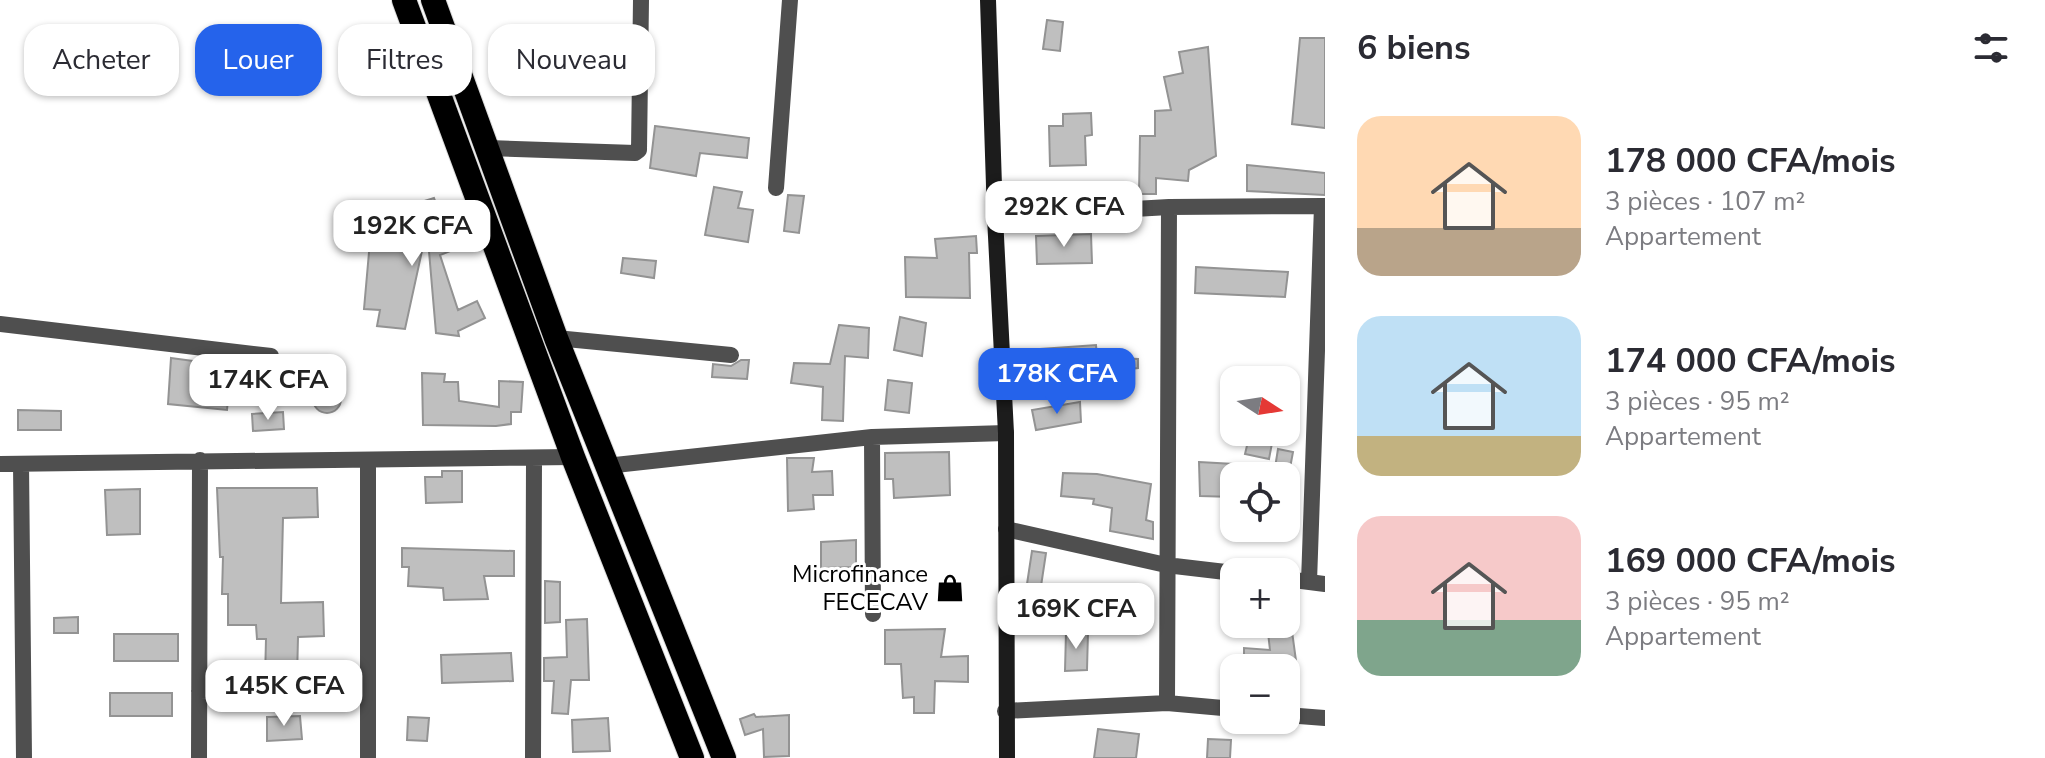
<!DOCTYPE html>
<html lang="fr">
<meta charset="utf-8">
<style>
:root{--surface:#fff;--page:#f7f7f7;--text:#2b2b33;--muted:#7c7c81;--accent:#2563eb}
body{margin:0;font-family:"Nunito Sans",sans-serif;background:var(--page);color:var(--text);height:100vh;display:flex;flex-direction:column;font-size:30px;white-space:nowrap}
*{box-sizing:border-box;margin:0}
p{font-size:26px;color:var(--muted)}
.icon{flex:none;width:44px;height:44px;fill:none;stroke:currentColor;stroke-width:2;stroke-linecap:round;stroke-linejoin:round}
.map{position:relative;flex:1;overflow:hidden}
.side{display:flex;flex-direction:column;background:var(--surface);width:720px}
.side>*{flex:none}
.guide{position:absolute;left:24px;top:24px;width:760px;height:72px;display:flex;gap:16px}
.needle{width:52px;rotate:102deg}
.tools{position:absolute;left:1220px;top:366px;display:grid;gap:16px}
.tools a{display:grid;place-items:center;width:80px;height:80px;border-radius:16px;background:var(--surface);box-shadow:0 2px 6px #0004;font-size:40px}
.price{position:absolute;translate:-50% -68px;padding:0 18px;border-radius:16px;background:#fff;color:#222;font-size:26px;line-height:52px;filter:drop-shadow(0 2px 4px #0008)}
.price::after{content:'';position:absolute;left:50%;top:48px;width:24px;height:18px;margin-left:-12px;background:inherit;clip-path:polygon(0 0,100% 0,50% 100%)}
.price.selected{background:var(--accent);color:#fff}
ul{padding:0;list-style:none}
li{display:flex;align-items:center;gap:24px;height:200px;padding:0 32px}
li span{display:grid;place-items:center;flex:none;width:224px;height:160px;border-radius:24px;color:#555}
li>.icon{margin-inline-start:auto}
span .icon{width:96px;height:96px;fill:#fffc;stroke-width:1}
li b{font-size:34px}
h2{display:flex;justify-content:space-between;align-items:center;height:96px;padding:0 32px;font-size:34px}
.tag{padding:0 28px;border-radius:24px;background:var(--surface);box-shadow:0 2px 6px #0004;font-size:28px;line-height:72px}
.tag.selected{background:var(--accent);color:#fff}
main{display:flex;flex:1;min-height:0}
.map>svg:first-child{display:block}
.building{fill:#bfbfbf;stroke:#939393;stroke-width:2}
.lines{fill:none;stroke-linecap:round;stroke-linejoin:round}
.highway-casing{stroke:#dbdbdb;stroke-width:26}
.street{stroke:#4f4f4f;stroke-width:16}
.secondary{stroke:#1c1c1c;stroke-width:16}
.highway{stroke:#000;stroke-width:24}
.labels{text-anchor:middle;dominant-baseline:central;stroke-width:6;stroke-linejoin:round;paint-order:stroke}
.poi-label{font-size:24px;fill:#000;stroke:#fff;text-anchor:end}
</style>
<main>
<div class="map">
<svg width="1325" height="758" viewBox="0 0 1325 758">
<rect width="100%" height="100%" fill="#fff"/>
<!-- building -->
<path class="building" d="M 1047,20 L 1063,22 L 1060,51 L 1043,49 Z
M 1300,38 L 1325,38 L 1325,128 L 1292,124 Z
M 1208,47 L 1216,156 L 1189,170 L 1188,181 L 1156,178 L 1156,194 L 1139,194 L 1140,136 L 1155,136 L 1155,111 L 1171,110 L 1164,77 L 1183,73 L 1179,52 Z
M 1091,113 L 1092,135 L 1085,136 L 1086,165 L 1050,166 L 1049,126 L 1063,126 L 1063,114 Z
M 655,126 L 749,138 L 747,158 L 700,153 L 696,176 L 650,168 Z
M 1247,165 L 1325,173 L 1325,195 L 1247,191 Z
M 714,187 L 742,192 L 738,208 L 753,210 L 748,242 L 705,235 Z
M 788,195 L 804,196 L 799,233 L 784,231 Z
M 434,198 L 453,250 L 440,255 L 458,310 L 477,301 L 485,318 L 458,331 L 459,336 L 436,333 L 427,228 L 405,329 L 377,326 L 380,310 L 364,309 L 373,207 L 390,208 L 389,212 Z
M 1091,234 L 1092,263 L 1037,264 L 1036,236 Z
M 976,236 L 977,253 L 969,253 L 970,298 L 906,297 L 905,257 L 937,258 L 935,239 Z
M 623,258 L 656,261 L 654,278 L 621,273 Z
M 1196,267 L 1288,272 L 1285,297 L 1195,293 Z
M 900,317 L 926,323 L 922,356 L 894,350 Z
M 839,325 L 869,328 L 868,358 L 845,356 L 843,421 L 822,420 L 823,387 L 791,383 L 794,363 L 830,364 Z
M 1096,345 L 1097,357 L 1138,359 L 1138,368 L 1044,378 L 1041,349 Z
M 171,358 L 231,366 L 227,410 L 168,404 Z
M 741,360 L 749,360 L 747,379 L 712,377 L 713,364 L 731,366 Z
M 422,373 L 445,374 L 444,382 L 458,382 L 459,401 L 499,407 L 499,381 L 523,382 L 521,412 L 511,412 L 511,424 L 496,426 L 423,425 Z
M 888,380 L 912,383 L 909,413 L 885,410 Z
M313 399a14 14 0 1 1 28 0a14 14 0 1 1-28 0Z
M 1080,402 L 1081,422 L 1036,430 L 1032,410 Z
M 18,410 L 61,411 L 61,430 L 18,430 Z
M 283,412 L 284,429 L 253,431 L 252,414 Z
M 1250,433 L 1273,438 L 1269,459 L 1245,454 Z
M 1278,449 L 1293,452 L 1287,484 L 1286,476 L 1274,474 Z
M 949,452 L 950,495 L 894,498 L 893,479 L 885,479 L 885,453 Z
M 787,458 L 814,458 L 812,472 L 832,471 L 833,495 L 813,495 L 814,509 L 788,511 Z
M 1199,462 L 1234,464 L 1234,497 L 1200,496 Z
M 442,471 L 462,471 L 462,502 L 426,503 L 425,477 L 442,477 Z
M 1063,473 L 1097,474 L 1151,484 L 1146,520 L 1153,522 L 1153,539 L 1110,531 L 1112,508 L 1093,504 L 1094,499 L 1061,496 Z
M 217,488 L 317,488 L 318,517 L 283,518 L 281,603 L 323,602 L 324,636 L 298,637 L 297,679 L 265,679 L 266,639 L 257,639 L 256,625 L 228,625 L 228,594 L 222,594 L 223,557 L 220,557 Z
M 140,489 L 140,534 L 107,535 L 105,490 Z
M 856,540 L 856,567 L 821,568 L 821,542 Z
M 402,548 L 514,551 L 514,576 L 484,576 L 488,599 L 444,600 L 443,588 L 408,586 L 409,567 L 402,567 Z
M 1032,551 L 1046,553 L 1041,586 L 1027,584 Z
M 545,581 L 560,582 L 560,622 L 545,623 Z
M 1096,593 L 1125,597 L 1122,622 L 1093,618 Z
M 78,617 L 78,633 L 54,633 L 54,618 Z
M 587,619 L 589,680 L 571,680 L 568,714 L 552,713 L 554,681 L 544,681 L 544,658 L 567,657 L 566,620 Z
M 1267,624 L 1291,624 L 1297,668 L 1244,668 L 1244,648 L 1270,650 Z
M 945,629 L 941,657 L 968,656 L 968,682 L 935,681 L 934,713 L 914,713 L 914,697 L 903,698 L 901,664 L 885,664 L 885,630 Z
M 1066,632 L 1088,632 L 1087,670 L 1065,671 Z
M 114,634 L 178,634 L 178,661 L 114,661 Z
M 511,653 L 513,681 L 442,683 L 441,655 Z
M 110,693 L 172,693 L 172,716 L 110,716 Z
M 754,714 L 756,717 L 789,715 L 789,756 L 764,757 L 763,729 L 745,735 L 740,719 Z
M 300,716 L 302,739 L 267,741 L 267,717 Z
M 408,717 L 429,718 L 427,741 L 407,740 Z
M 608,718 L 610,751 L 573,752 L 572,720 Z
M 1098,729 L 1139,734 L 1136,758 L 1094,758 Z
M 1208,739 L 1231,740 L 1230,758 L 1207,758 Z"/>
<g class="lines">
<defs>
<path id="highway" d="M 404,0 L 573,457 L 692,758
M 433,0 L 556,338 L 724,758"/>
</defs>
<!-- highway casing -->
<use href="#highway" class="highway-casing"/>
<!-- street -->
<path class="street" d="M 488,148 L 635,153 L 639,150 L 641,0
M 776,188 L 790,0
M 995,217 L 1169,207 L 1325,206
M 0,324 L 271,356
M 556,338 L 731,355
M 872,437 L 873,614
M 368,461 L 368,758
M 0,464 L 573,457
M 21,464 L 24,758
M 606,466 L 872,437 L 1006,433
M 1006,529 L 1166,565 L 1234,573
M 1286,579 L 1325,584
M 1309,582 L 1322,206
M 199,691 L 368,689
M 1167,703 L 1169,207
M 1005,711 L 1167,703 L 1234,709
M 1286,715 L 1325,718
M 199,758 L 200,460
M 533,758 L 534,459"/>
<!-- secondary -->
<path class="secondary" d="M 988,0 L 995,217 L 1006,433 L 1007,758"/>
<!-- highway -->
<use href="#highway" class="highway"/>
</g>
<!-- icons -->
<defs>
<symbol id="shop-bare" viewBox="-9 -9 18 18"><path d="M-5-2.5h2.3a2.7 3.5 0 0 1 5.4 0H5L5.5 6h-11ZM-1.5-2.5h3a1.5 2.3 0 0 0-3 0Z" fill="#000" stroke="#fff" stroke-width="2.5" paint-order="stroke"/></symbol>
</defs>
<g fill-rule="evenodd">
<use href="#shop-bare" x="930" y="568" width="40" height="40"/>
</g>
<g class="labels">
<!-- poi labels -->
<g class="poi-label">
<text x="928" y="574">Microfinance<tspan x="928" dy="28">FECECAV</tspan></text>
</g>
</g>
</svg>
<div class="tools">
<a><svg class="needle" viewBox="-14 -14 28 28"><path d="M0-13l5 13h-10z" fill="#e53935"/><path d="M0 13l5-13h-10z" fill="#7c7c81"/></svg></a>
<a><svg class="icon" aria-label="locate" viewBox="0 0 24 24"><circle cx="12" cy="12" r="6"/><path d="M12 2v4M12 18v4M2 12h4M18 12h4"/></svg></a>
<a>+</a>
<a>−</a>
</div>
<b class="price" style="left:1064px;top:249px">292K CFA</b>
<b class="price" style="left:412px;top:268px">192K CFA</b>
<b class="price selected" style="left:1057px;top:416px">178K CFA</b>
<b class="price" style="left:268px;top:422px">174K CFA</b>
<b class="price" style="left:1076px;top:651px">169K CFA</b>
<b class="price" style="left:284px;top:728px">145K CFA</b>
<div class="guide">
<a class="tag">Acheter</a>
<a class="tag selected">Louer</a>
<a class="tag">Filtres</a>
<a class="tag">Nouveau</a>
</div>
</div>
<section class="side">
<h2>6 biens<svg class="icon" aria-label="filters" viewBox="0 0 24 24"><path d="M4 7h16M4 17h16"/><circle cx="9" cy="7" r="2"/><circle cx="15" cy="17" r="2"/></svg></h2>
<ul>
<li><span style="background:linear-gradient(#ffd9b3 70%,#b9a48a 0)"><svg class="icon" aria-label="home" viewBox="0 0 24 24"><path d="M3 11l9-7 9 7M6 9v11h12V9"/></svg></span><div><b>178 000 CFA/mois</b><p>3 pièces · 107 m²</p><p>Appartement</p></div></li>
<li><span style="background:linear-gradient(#bfe0f5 75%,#c2b280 0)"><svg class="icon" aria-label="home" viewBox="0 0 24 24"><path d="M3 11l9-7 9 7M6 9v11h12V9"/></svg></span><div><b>174 000 CFA/mois</b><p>3 pièces · 95 m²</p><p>Appartement</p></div></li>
<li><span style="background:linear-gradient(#f6c9c9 65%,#7fa58c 0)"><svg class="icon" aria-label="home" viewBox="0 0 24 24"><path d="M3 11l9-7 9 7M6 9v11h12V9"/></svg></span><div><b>169 000 CFA/mois</b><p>3 pièces · 95 m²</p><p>Appartement</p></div></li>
</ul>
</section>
</main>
